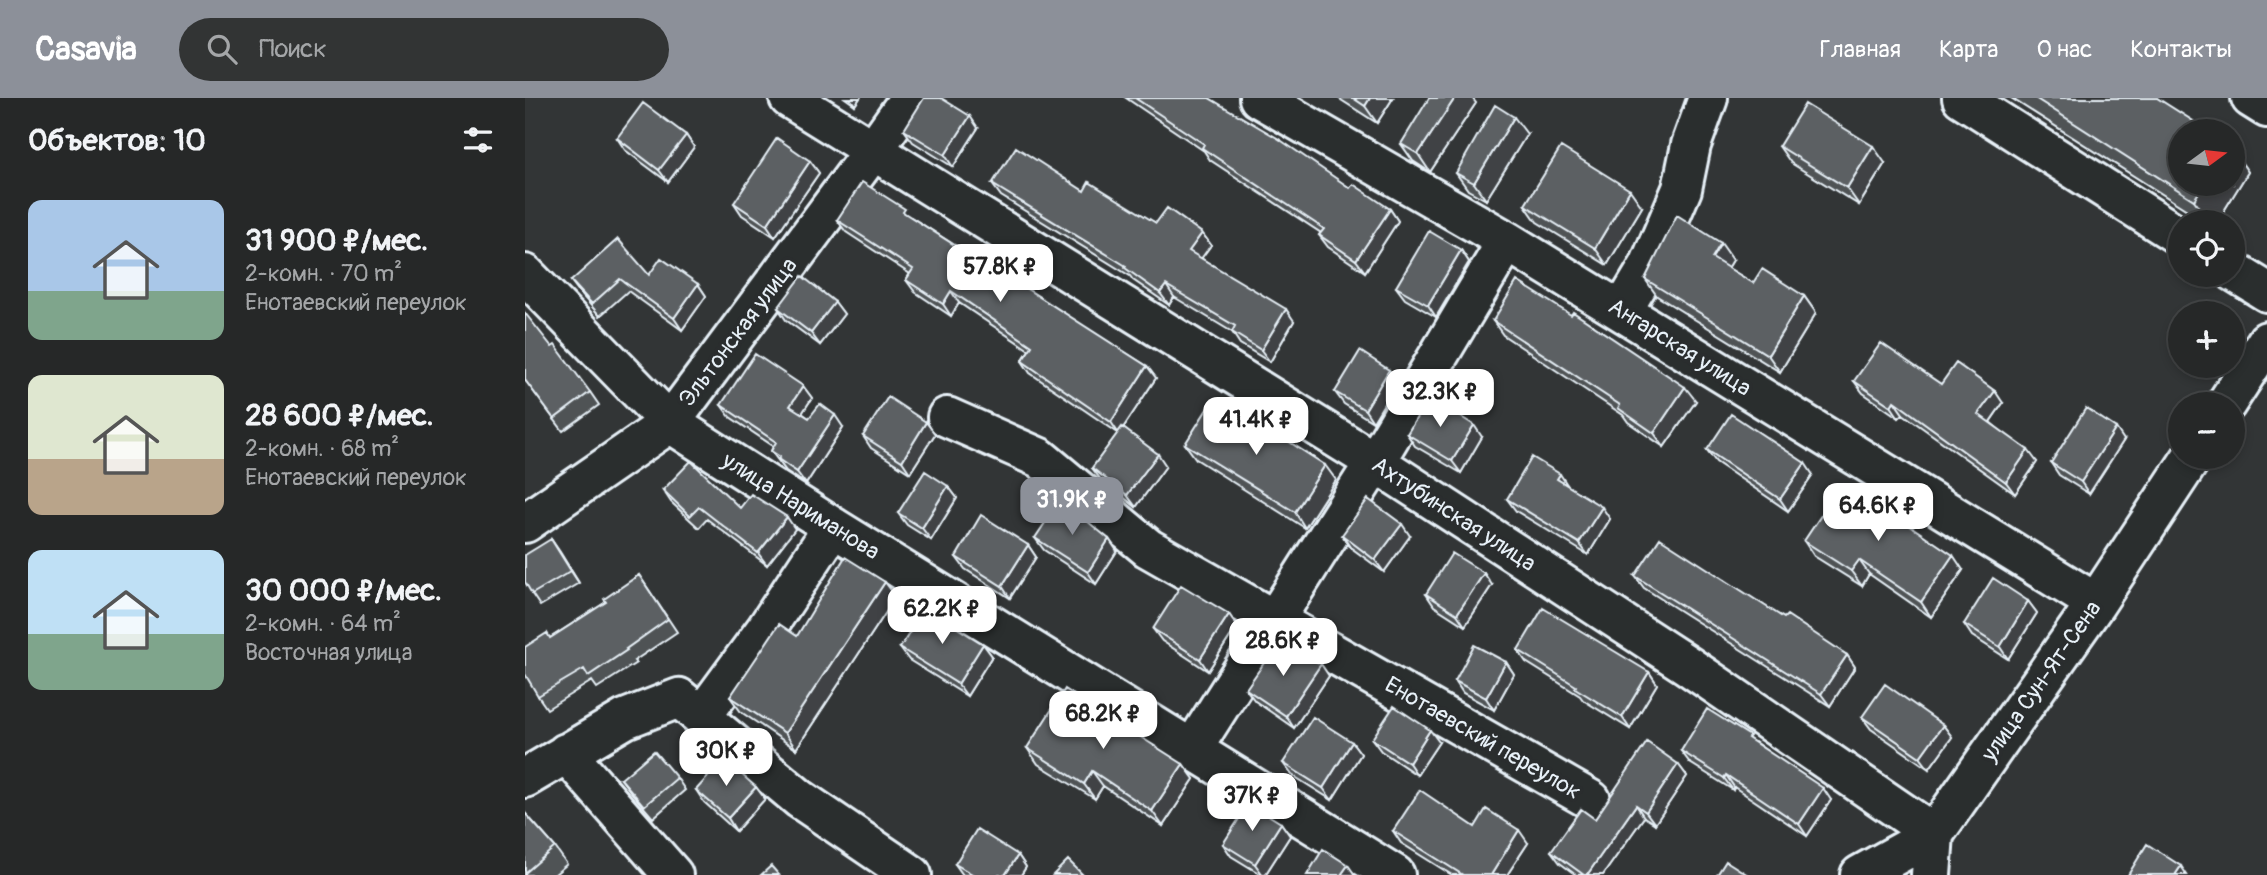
<!DOCTYPE html>
<html lang="ru">
<meta charset="utf-8">
<style>
:root{--surface:#262828;--page:#323434;--text:#f1f3f6;--muted:#a4a6a8;--line:#424445;--accent:#8c9099}
body{margin:0;font-family:Pangolin,sans-serif;background:var(--page);color:var(--text);height:100vh;display:flex;flex-direction:column;font-size:26px;white-space:nowrap}
*{box-sizing:border-box;margin:0}
p{font-size:23px;color:var(--muted)}
.icon{flex:none;width:38px;height:38px;fill:none;stroke:currentColor;stroke-width:2;stroke-linecap:round;stroke-linejoin:round}
.map{position:relative;flex:1;overflow:hidden}
.panel{display:flex;flex-direction:column;background:var(--surface);width:525px}
.panel>*{flex:none}
.needle{width:46px;rotate:75deg}
.controls{position:absolute;left:1643px;top:21px;display:grid;gap:14px}
.controls a{display:grid;place-items:center;width:77px;height:77px;border-radius:50%;background:var(--surface);box-shadow:0 4px 10px #0003,0 0 0 2px var(--line);font-size:35px}
.price{position:absolute;translate:-50% -60px;padding:0 16px;border-radius:14px;background:#fff;color:#222;font-size:23px;line-height:46px;filter:drop-shadow(0 2px 4px #0008)}
.price::after{content:'';position:absolute;left:50%;top:42px;width:21px;height:16px;margin-left:-10px;background:inherit;clip-path:polygon(0 0,100% 0,50% 100%)}
.price.current{background:var(--accent);color:#fff}
ul{padding:0;list-style:none}
li{display:flex;align-items:center;gap:21px;height:175px;padding:0 28px}
li span{display:grid;place-items:center;flex:none;width:196px;height:140px;border-radius:14px;color:#555}
li>.icon{margin-inline-start:auto}
span .icon{width:84px;height:84px;fill:#fffc;stroke-width:1}
li b{font-size:30px}
h2{display:flex;justify-content:space-between;align-items:center;height:84px;padding:0 28px;font-size:30px}
header{display:flex;align-items:center;gap:42px;box-sizing:border-box;height:98px;padding:0 35px;background:var(--accent);color:#fff}
header strong{font-size:33px}
nav{display:flex;gap:38px;margin-inline-start:auto;font-size:24px}
.search{width:490px;height:63px;background:var(--page);display:flex;align-items:center;gap:18px;box-sizing:border-box;padding:0 24px;border-radius:38px;color:var(--muted);font-size:26px}
main{display:flex;flex:1;min-height:0}
.map>svg:first-child{display:block}
.lines{fill:none;stroke-linecap:round;stroke-linejoin:round}
.minor-casing{stroke:#e8f1f8;stroke-width:44}
.major-casing{stroke:#e8f1f8;stroke-width:44}
.minor{stroke:#2a2d2e;stroke-width:38}
.major{stroke:#2a2d2e;stroke-width:38}
.wall{fill:#4f5355;stroke:#e8f1f8;stroke-width:2}
.shaded-wall{fill:#404345;stroke:#e8f1f8;stroke-width:2}
.building{fill:#5c6063;stroke:#e8f1f8;stroke-width:2}
.labels{text-anchor:middle;dominant-baseline:central;stroke-width:7;stroke-linejoin:round;paint-order:stroke}
.street-label{font-size:23px;fill:#e8f1f8;stroke:#2a2d2e}
</style>
<header>
<strong>Casavia</strong>
<div class="search"><svg class="icon" aria-label="search" viewBox="0 0 24 24"><circle cx="10" cy="10" r="6"/><path d="M15 15l6 6"/></svg>Поиск</div>
<nav><a>Главная</a><a>Карта</a><a>О нас</a><a>Контакты</a></nav>
</header>
<main>
<section class="panel">
<h2>Объектов: 10<svg class="icon" aria-label="filters" viewBox="0 0 24 24"><path d="M4 7h16M4 17h16"/><circle cx="9" cy="7" r="2"/><circle cx="15" cy="17" r="2"/></svg></h2>
<ul>
<li><span style="background:linear-gradient(#a9c7e8 65%,#7fa58c 0)"><svg class="icon" aria-label="home" viewBox="0 0 24 24"><path d="M3 11l9-7 9 7M6 9v11h12V9"/></svg></span><div><b>31 900 ₽/мес.</b><p>2-комн. · 70 m²</p><p>Енотаевский переулок</p></div></li>
<li><span style="background:linear-gradient(#dfe7d0 60%,#b9a48a 0)"><svg class="icon" aria-label="home" viewBox="0 0 24 24"><path d="M3 11l9-7 9 7M6 9v11h12V9"/></svg></span><div><b>28 600 ₽/мес.</b><p>2-комн. · 68 m²</p><p>Енотаевский переулок</p></div></li>
<li><span style="background:linear-gradient(#bfe0f5 60%,#7fa58c 0)"><svg class="icon" aria-label="home" viewBox="0 0 24 24"><path d="M3 11l9-7 9 7M6 9v11h12V9"/></svg></span><div><b>30 000 ₽/мес.</b><p>2-комн. · 64 m²</p><p>Восточная улица</p></div></li>
</ul>
</section>
<div class="map">
<svg width="1742" height="777" viewBox="0 0 1742 777">
<rect width="100%" height="100%" fill="#323536"/>
<filter id="ink" filterUnits="userSpaceOnUse"><feTurbulence type="fractalNoise" baseFrequency=".0143" numOctaves="2"/><feDisplacementMap in="SourceGraphic" scale="14" xChannelSelector="R" yChannelSelector="G"/><feConvolveMatrix kernelMatrix="1 2 1 2 8 2 1 2 1" color-interpolation-filters="sRGB"/></filter>
<g filter="url(#ink)">
<g class="lines">
<defs>
<path id="minor" d="M 264,0 L 850,364 L 1162,567 L 1409,736 L 1406,777
M 734,0 L 982,143 L 1571,505
M 1437,0 L 1656,139
M 1708,173 L 1742,194
M 0,176 L 145,325 L 308,429 L 870,777
M 1097,213 L 1124,168 L 1157,91 L 1166,47 L 1183,0
M 1701,306 L 1742,243
M 422,319 L 515,360 L 623,450 L 1066,702
M 0,425 L 145,325 L 349,51 L 385,0
M 177,618 L 241,531 L 308,429
M 668,650 L 850,364 L 982,143
M 41,655 L 148,777
M 0,680 L 100,621 L 154,600 L 275,701 L 387,777
M 1335,777 L 1409,736 L 1571,505 L 1667,359"/>
<path id="major" d="M 1726,0 L 1742,10"/>
</defs>
<!-- minor casing -->
<use href="#minor" class="minor-casing"/>
<!-- major casing -->
<use href="#major" class="major-casing"/>
<!-- minor -->
<use href="#minor" class="minor"/>
<!-- major -->
<use href="#major" class="major"/>
</g>
<!-- wall -->
<path class="wall" d="M 320,0 L 335,0 L 330,7 Z
M 601,0 L 684,0 L 825,90 L 865,111 L 873,123 L 840,174 L 803,149 L 794,137 L 796,135 L 685,62 L 679,53 Z
M 813,0 L 868,0 L 852,25 Z
M 1486,0 L 1632,0 L 1708,86 L 1708,52 L 1723,74 L 1692,124 L 1681,124 Z
M 951,5 L 905,74 L 888,63 L 876,46 Z
M 453,30 L 428,69 L 388,44 L 379,32 Z
M 1002,36 L 961,102 L 943,92 L 931,75 Z
M 161,37 L 169,49 L 143,84 L 100,52 L 92,40 Z
M 1254,48 L 1360,65 L 1334,107 L 1266,65 Z
M 285,63 L 294,75 L 250,139 L 217,117 L 209,105 Z
M 467,86 L 559,93 L 631,125 L 677,135 L 686,147 L 676,160 L 769,223 L 745,264 L 715,246 L 707,234 L 649,199 L 644,207 L 608,182 L 605,178 L 476,98 Z
M 1000,107 L 1117,109 L 1082,167 L 1012,124 Z
M 386,119 L 456,164 L 622,268 L 631,280 L 598,330 L 641,368 L 611,409 L 576,382 L 567,370 L 593,335 L 505,275 L 497,263 L 504,252 L 434,205 L 426,218 L 390,194 L 381,182 L 385,176 L 321,134 L 312,122 Z
M 936,152 L 944,164 L 911,219 L 880,201 L 871,189 Z
M 1208,162 L 1203,170 L 1228,185 L 1279,198 L 1291,215 L 1255,274 L 1132,198 L 1120,181 Z
M 124,177 L 173,186 L 181,198 L 157,232 L 103,193 L 75,218 L 55,195 L 46,183 Z
M 310,204 L 319,216 L 295,247 L 261,222 L 253,210 Z
M 968,223 L 1171,303 L 1139,349 L 1103,324 L 1098,317 L 978,237 Z
M 0,282 L 65,294 L 74,307 L 38,333 Z
M 1329,283 L 1416,286 L 1478,305 L 1465,324 L 1512,364 L 1490,396 L 1378,316 L 1374,320 L 1338,295 Z
M 872,284 L 848,324 L 819,306 L 810,294 Z
M 278,288 L 287,300 L 277,315 L 284,320 L 318,329 L 281,386 L 261,373 L 246,353 L 248,348 L 205,319 L 196,307 Z
M 410,336 L 385,375 L 346,350 L 338,338 Z
M 882,336 L 957,339 L 936,375 L 890,348 Z
M 736,337 L 811,382 L 780,430 L 671,361 L 660,346 Z
M 1599,342 L 1564,396 L 1534,377 L 1526,365 Z
M 1182,352 L 1288,377 L 1263,413 L 1191,364 Z
M 423,388 L 432,400 L 406,442 L 382,427 L 373,415 Z
M 1043,388 L 1085,421 L 1063,457 L 991,413 L 982,401 Z
M 138,392 L 215,410 L 270,431 L 242,467 L 182,421 L 174,430 L 146,404 Z
M 817,437 L 885,438 L 859,474 L 825,449 Z
M 510,440 L 584,441 L 592,453 L 571,486 L 519,452 Z
M 26,441 L 54,485 L 15,508 L 7,496 Z
M 1279,443 L 1438,472 L 1406,519 L 1344,476 L 1337,488 L 1289,458 Z
M 503,447 L 511,459 L 485,500 L 440,471 L 431,459 Z
M 114,477 L 152,534 L 109,563 L 111,565 L 72,590 L 67,583 L 22,611 L 13,598 L 25,540 L 81,504 Z
M 1110,478 L 1259,520 L 1322,557 L 1330,569 L 1305,608 L 1119,490 Z
M 967,487 L 940,528 L 909,508 L 901,496 Z
M 371,499 L 271,651 L 216,614 L 205,599 L 272,538 Z
M 1503,503 L 1512,515 L 1483,561 L 1447,538 L 1439,526 Z
M 712,528 L 683,573 L 637,543 L 628,531 Z
M 458,546 L 467,558 L 442,598 L 384,562 L 375,550 Z
M 993,552 L 1124,574 L 1132,586 L 1105,631 L 1058,602 L 1055,598 L 1001,564 Z
M 981,564 L 989,576 L 969,612 L 938,595 L 930,583 Z
M 804,578 L 769,630 L 730,603 L 721,591 Z
M 1337,619 L 1418,627 L 1427,639 L 1404,671 L 1346,631 Z
M 847,641 L 914,644 L 892,677 L 856,653 Z
M 827,644 L 836,656 L 807,702 L 767,677 L 758,665 Z
M 1230,644 L 1306,702 L 1282,738 L 1209,689 L 1208,692 L 1165,665 L 1156,653 Z
M 502,650 L 658,666 L 669,681 L 638,728 L 578,688 L 570,701 L 513,666 Z
M 1153,666 L 1162,678 L 1130,726 L 1119,719 L 1078,777 L 1051,777 L 1035,765 L 1026,753 L 1070,721 Z
M 152,680 L 160,692 L 128,720 L 105,693 L 96,681 Z
M 231,689 L 240,701 L 211,733 L 179,704 L 171,692 Z
M 0,715 L 30,749 L 42,766 L 29,777 L 0,777 Z
M 756,725 L 765,738 L 740,777 L 737,777 L 706,758 L 698,746 Z
M 950,729 L 1003,745 L 982,777 L 927,777 L 876,745 L 868,733 Z
M 493,757 L 501,769 L 496,777 L 438,777 L 430,766 Z"/>
<!-- shaded-wall -->
<path class="shaded-wall" d="M 325,0 L 335,0 L 330,7 Z
M 845,0 L 868,0 L 852,25 L 840,8 Z
M 930,0 L 947,0 L 951,5 L 905,74 L 893,56 Z
M 445,18 L 453,30 L 428,69 L 420,57 Z
M 989,19 L 1002,36 L 961,102 L 949,85 Z
M 161,37 L 169,49 L 143,84 L 134,72 Z
M 1348,48 L 1360,65 L 1334,107 L 1322,90 Z
M 1708,52 L 1723,74 L 1692,124 L 1685,124 L 1669,102 L 1679,86 L 1708,86 Z
M 285,63 L 294,75 L 250,139 L 242,127 Z
M 1105,92 L 1117,109 L 1082,167 L 1070,150 Z
M 865,111 L 873,123 L 840,174 L 831,162 Z
M 677,135 L 686,147 L 673,165 L 664,153 Z
M 1196,145 L 1208,162 L 1199,177 L 1187,160 Z
M 936,152 L 944,164 L 911,219 L 903,207 Z
M 173,186 L 181,198 L 157,232 L 149,220 Z
M 641,187 L 649,199 L 644,207 L 635,195 Z
M 426,193 L 434,205 L 426,218 L 418,206 Z
M 1279,198 L 1291,215 L 1255,274 L 1243,257 Z
M 310,204 L 319,216 L 295,247 L 286,235 Z
M 761,211 L 769,223 L 745,264 L 736,252 Z
M 622,268 L 631,280 L 594,336 L 586,324 Z
M 864,272 L 872,284 L 848,324 L 840,312 Z
M 278,288 L 287,300 L 274,320 L 265,308 Z
M 1160,289 L 1171,303 L 1139,349 L 1129,335 Z
M 1470,293 L 1478,305 L 1462,328 L 1453,316 Z
M 1369,303 L 1378,316 L 1374,320 L 1366,308 Z
M 310,317 L 318,329 L 281,386 L 272,374 Z
M 401,324 L 410,336 L 385,375 L 377,363 Z
M 949,327 L 957,339 L 936,375 L 927,363 Z
M 1591,330 L 1599,342 L 1564,396 L 1556,384 Z
M 1503,352 L 1512,364 L 1490,396 L 1481,384 Z
M 633,356 L 641,368 L 611,409 L 602,397 Z
M 1280,365 L 1288,377 L 1263,413 L 1255,401 Z
M 800,367 L 811,382 L 780,430 L 770,414 Z
M 1035,376 L 1043,388 L 1032,381 Z
M 423,388 L 432,400 L 406,442 L 397,430 Z
M 1077,409 L 1085,421 L 1063,457 L 1054,445 Z
M 262,419 L 270,431 L 242,467 L 233,455 Z
M 877,426 L 885,438 L 859,474 L 850,462 Z
M 26,441 L 35,454 L 54,485 L 46,473 Z
M 584,441 L 592,453 L 571,486 L 563,474 Z
M 503,447 L 511,459 L 485,500 L 477,488 Z
M 1428,457 L 1438,472 L 1406,519 L 1396,504 Z
M 1334,462 L 1344,476 L 1337,488 L 1326,473 Z
M 959,475 L 967,487 L 940,528 L 932,516 Z
M 360,484 L 371,499 L 271,651 L 260,635 Z
M 1503,503 L 1512,515 L 1483,561 L 1475,549 Z
M 704,516 L 712,528 L 683,573 L 675,561 Z
M 458,546 L 467,558 L 442,598 L 433,586 Z
M 1322,557 L 1330,569 L 1305,608 L 1296,596 Z
M 981,564 L 989,576 L 969,612 L 961,600 Z
M 796,566 L 804,578 L 769,630 L 761,618 Z
M 1124,574 L 1132,586 L 1105,631 L 1097,619 Z
M 1418,627 L 1427,639 L 1404,671 L 1395,659 Z
M 905,632 L 914,644 L 892,677 L 884,665 Z
M 827,644 L 836,656 L 807,702 L 798,690 Z
M 658,666 L 669,681 L 638,728 L 627,713 Z
M 1153,666 L 1162,678 L 1130,726 L 1121,714 Z
M 567,673 L 578,688 L 570,701 L 559,686 Z
M 1201,677 L 1209,689 L 1208,692 L 1199,680 Z
M 231,689 L 240,701 L 211,733 L 203,720 Z
M 1298,690 L 1306,702 L 1282,738 L 1274,726 Z
M 1111,707 L 1119,719 L 1078,777 L 1062,777 Z
M 756,725 L 765,738 L 740,777 L 738,777 L 730,766 Z
M 994,732 L 1003,745 L 982,777 L 966,777 Z
M 493,757 L 501,769 L 496,777 L 480,777 Z
M 823,767 L 830,777 L 816,777 Z
M 1656,768 L 1662,777 L 1650,777 Z"/>
<!-- building -->
<path class="building" d="M 399,0 L 416,0 L 445,18 L 420,57 L 379,32 Z
M 610,0 L 684,0 L 754,41 L 825,90 L 828,86 L 865,111 L 831,162 L 794,137 L 799,131 L 677,50 L 679,46 Z
M 828,0 L 845,0 L 840,8 Z
M 904,0 L 930,0 L 893,56 L 876,46 Z
M 1510,0 L 1632,0 L 1684,33 L 1656,33 L 1656,86 L 1679,86 L 1669,102 Z
M 118,5 L 161,37 L 134,72 L 92,40 Z
M 1280,6 L 1348,48 L 1322,90 L 1254,48 Z
M 970,7 L 989,19 L 949,85 L 931,75 Z
M 252,40 L 285,63 L 242,127 L 209,105 Z
M 491,49 L 559,93 L 564,84 L 631,125 L 642,110 L 677,135 L 664,153 L 761,211 L 736,252 L 707,234 L 710,228 L 641,187 L 635,195 L 600,170 L 601,168 L 467,86 Z
M 1036,49 L 1105,92 L 1070,150 L 1000,107 Z
M 337,84 L 380,111 L 378,114 L 456,164 L 457,162 L 622,268 L 586,324 L 497,263 L 507,248 L 426,193 L 418,206 L 381,182 L 388,171 L 312,122 Z
M 1152,117 L 1196,145 L 1187,160 L 1228,185 L 1237,171 L 1279,198 L 1243,257 L 1120,181 Z
M 904,133 L 936,152 L 903,207 L 871,189 Z
M 93,141 L 124,177 L 136,160 L 173,186 L 149,220 L 95,181 L 67,206 L 46,183 Z
M 277,178 L 310,204 L 286,235 L 253,210 Z
M 992,183 L 1046,217 L 1048,214 L 1160,289 L 1129,335 L 1093,310 L 1095,307 L 968,223 Z
M 0,215 L 27,249 L 30,247 L 65,294 L 29,321 L 0,282 Z
M 1356,245 L 1416,286 L 1431,265 L 1470,293 L 1453,316 L 1503,352 L 1481,384 L 1369,303 L 1366,308 L 1329,283 Z
M 835,253 L 864,272 L 840,312 L 810,294 Z
M 230,256 L 278,288 L 265,308 L 284,320 L 295,306 L 310,317 L 272,374 L 253,361 L 255,359 L 246,353 L 251,344 L 196,307 Z
M 363,299 L 401,324 L 377,363 L 338,338 Z
M 904,299 L 949,327 L 927,363 L 882,336 Z
M 686,305 L 736,337 L 741,329 L 800,367 L 770,414 L 660,346 Z
M 1561,310 L 1591,330 L 1556,384 L 1526,365 Z
M 1206,316 L 1280,365 L 1255,401 L 1182,352 Z
M 597,329 L 633,356 L 602,397 L 567,370 Z
M 1007,359 L 1035,376 L 1032,381 L 1077,409 L 1054,445 L 982,401 Z
M 166,363 L 215,410 L 226,396 L 262,419 L 233,455 L 174,409 L 165,418 L 138,392 Z
M 400,373 L 423,388 L 397,430 L 373,415 Z
M 1317,386 L 1368,419 L 1369,417 L 1428,457 L 1396,504 L 1334,462 L 1326,473 L 1279,443 Z
M 843,401 L 877,426 L 850,462 L 817,437 Z
M 534,404 L 562,423 L 584,441 L 563,474 L 510,440 Z
M 456,417 L 503,447 L 477,488 L 431,459 Z
M 1135,440 L 1259,520 L 1262,517 L 1322,557 L 1296,596 L 1110,478 Z
M 26,441 L 46,473 L 7,496 L 0,484 L 0,457 Z
M 927,455 L 959,475 L 932,516 L 901,496 Z
M 320,459 L 360,484 L 260,635 L 205,599 L 254,526 L 272,538 Z
M 114,477 L 143,521 L 101,551 L 102,552 L 63,578 L 59,571 L 13,598 L 0,576 L 0,549 L 22,535 L 25,540 L 81,504 L 79,501 Z
M 1468,480 L 1503,503 L 1475,549 L 1439,526 Z
M 656,487 L 704,516 L 675,561 L 628,531 Z
M 400,510 L 458,546 L 433,586 L 375,550 Z
M 1018,510 L 1124,574 L 1097,619 L 1050,590 L 1051,588 L 993,552 Z
M 754,543 L 796,566 L 761,618 L 721,591 Z
M 949,547 L 981,564 L 961,600 L 930,583 Z
M 1360,586 L 1418,627 L 1395,659 L 1337,619 Z
M 540,591 L 658,666 L 627,713 L 567,673 L 559,686 L 502,650 Z
M 869,608 L 905,632 L 884,665 L 847,641 Z
M 1182,611 L 1225,638 L 1223,640 L 1298,690 L 1274,726 L 1201,677 L 1199,680 L 1156,653 Z
M 788,619 L 827,644 L 798,690 L 758,665 Z
M 1122,644 L 1153,666 L 1121,714 L 1111,707 L 1062,777 L 1059,777 L 1026,753 L 1056,711 L 1070,721 Z
M 129,653 L 152,680 L 119,708 L 96,681 Z
M 199,661 L 231,689 L 203,720 L 171,692 Z
M 895,692 L 950,729 L 961,711 L 994,732 L 966,777 L 938,777 L 868,733 Z
M 724,705 L 756,725 L 730,766 L 698,746 Z
M 0,715 L 30,749 L 0,775 Z
M 452,731 L 493,757 L 480,777 L 449,777 L 430,766 Z
M 1622,746 L 1656,768 L 1650,777 L 1603,777 Z
M 798,751 L 823,767 L 816,777 L 782,777 Z
M 543,762 L 558,777 L 528,777 Z
M 1201,763 L 1223,777 L 1192,777 Z
M 246,768 L 254,777 L 236,777 Z"/>
</g>
<g class="labels">
<!-- street labels -->
<g class="street-label">
<text transform="translate(213 234) rotate(-53)">Эльтонская улица</text>
<text transform="translate(1155 249) rotate(32)">Ангарская улица</text>
<text transform="translate(276 408) rotate(32)">улица Нариманова</text>
<text transform="translate(929 416) rotate(33)">Ахтубинская улица</text>
<text transform="translate(1516 583) rotate(-55)">улица Сун-Ят-Сена</text>
<text transform="translate(958 640) rotate(30)">Енотаевский переулок</text>
</g>
</g>
</svg>
<div class="controls">
<a><svg class="needle" viewBox="-14 -14 28 28"><path d="M0-13l5 13h-10z" fill="#e53935"/><path d="M0 13l5-13h-10z" fill="#a4a6a8"/></svg></a>
<a><svg class="icon" aria-label="locate" viewBox="0 0 24 24"><circle cx="12" cy="12" r="6"/><path d="M12 2v4M12 18v4M2 12h4M18 12h4"/></svg></a>
<a>+</a>
<a>−</a>
</div>
<b class="price" style="left:475px;top:206px">57.8K ₽</b>
<b class="price" style="left:915px;top:331px">32.3K ₽</b>
<b class="price" style="left:731px;top:359px">41.4K ₽</b>
<b class="price current" style="left:547px;top:439px">31.9K ₽</b>
<b class="price" style="left:1353px;top:445px">64.6K ₽</b>
<b class="price" style="left:417px;top:548px">62.2K ₽</b>
<b class="price" style="left:758px;top:580px">28.6K ₽</b>
<b class="price" style="left:578px;top:653px">68.2K ₽</b>
<b class="price" style="left:201px;top:690px">30K ₽</b>
<b class="price" style="left:727px;top:735px">37K ₽</b>
</div>
</main>
